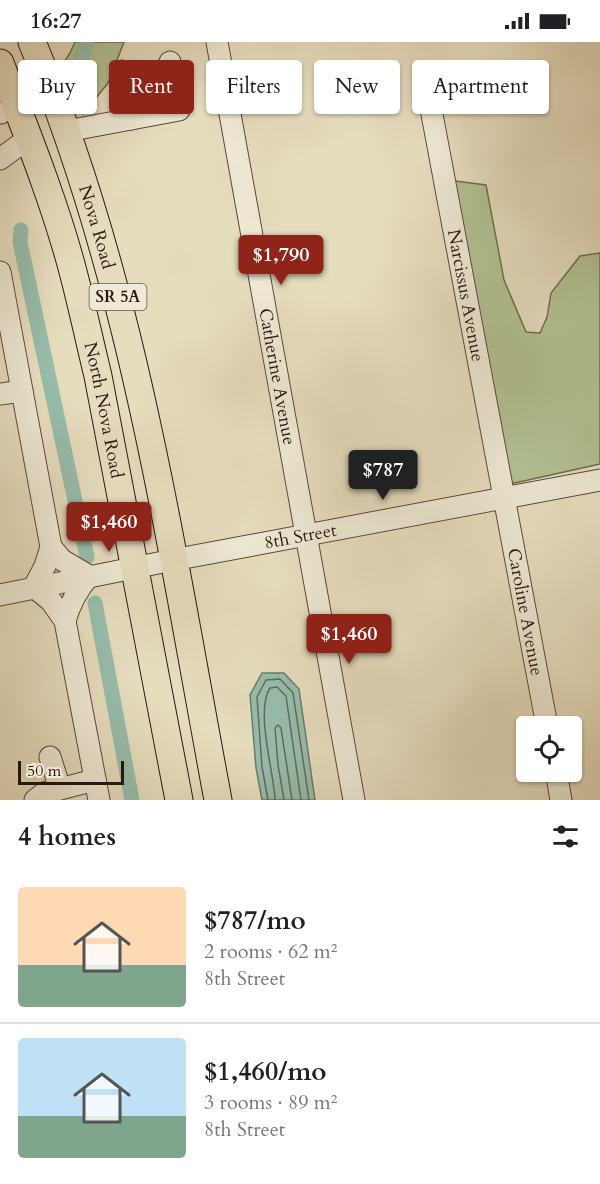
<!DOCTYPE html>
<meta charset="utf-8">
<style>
:root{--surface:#fff;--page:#f2f2f2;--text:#202124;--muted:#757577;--line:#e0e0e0;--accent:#8f2418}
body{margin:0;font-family:Cardo,serif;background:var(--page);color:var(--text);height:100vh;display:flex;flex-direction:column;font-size:22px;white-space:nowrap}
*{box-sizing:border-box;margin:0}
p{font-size:20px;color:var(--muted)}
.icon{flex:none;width:33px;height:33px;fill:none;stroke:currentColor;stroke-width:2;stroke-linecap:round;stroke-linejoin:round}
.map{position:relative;height:758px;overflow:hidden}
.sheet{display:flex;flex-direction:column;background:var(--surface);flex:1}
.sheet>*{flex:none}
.hud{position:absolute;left:18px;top:18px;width:564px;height:54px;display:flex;gap:12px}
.controls{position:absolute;left:516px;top:674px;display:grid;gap:12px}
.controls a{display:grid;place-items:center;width:66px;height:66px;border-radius:6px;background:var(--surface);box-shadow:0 2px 4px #0004;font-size:30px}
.scale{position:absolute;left:18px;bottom:15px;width:106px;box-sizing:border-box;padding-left:6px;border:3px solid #2a180f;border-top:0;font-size:16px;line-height:21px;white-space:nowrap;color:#2a180f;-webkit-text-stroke:4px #efe9d5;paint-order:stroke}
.price{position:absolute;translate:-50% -51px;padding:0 14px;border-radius:6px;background:var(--accent);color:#fff;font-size:20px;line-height:39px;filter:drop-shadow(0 2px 3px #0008)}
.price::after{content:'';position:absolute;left:50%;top:36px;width:18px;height:14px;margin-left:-9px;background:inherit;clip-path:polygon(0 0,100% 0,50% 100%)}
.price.active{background:#222;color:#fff}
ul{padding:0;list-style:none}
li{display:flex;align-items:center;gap:18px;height:150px;padding:0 18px}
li+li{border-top:2px solid var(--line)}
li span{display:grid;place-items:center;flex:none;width:168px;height:120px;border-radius:6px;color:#555}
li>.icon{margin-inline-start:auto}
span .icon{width:72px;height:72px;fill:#fffc;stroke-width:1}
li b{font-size:26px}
h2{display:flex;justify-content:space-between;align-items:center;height:72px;padding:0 18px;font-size:26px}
.pill{padding:0 21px;border-radius:6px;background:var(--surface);box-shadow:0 2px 4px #0004;font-size:21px;line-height:54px}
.pill.active{background:var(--accent);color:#fff}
.status{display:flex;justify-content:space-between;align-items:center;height:42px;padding:0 30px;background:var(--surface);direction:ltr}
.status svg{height:16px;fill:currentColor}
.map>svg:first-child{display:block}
.green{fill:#b2c294;stroke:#6e6d52;stroke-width:1.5}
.water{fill:#97bdac;stroke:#6b7b6d;stroke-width:1.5}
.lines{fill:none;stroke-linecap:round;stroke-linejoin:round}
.shore{stroke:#606a5e;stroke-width:1.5}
.canal{stroke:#97bdac;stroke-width:15}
.minor-casing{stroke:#59493b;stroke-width:23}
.major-casing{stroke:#2a180f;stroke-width:29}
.minor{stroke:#efe9d5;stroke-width:21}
.major{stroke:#e6ddbf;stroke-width:27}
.labels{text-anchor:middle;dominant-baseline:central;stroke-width:6;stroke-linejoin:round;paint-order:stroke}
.shield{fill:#efe9d5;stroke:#65574a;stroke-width:1.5}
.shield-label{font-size:16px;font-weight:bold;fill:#2a180f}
.street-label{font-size:18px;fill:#2a180f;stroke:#efe9d5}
</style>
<div class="status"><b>16:27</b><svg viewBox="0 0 49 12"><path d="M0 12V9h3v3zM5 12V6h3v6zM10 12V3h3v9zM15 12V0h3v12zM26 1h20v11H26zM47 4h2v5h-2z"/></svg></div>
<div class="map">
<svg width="600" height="758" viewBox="0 0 600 758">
<rect width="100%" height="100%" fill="#e6ddbf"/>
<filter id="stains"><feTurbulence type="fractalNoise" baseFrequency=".00333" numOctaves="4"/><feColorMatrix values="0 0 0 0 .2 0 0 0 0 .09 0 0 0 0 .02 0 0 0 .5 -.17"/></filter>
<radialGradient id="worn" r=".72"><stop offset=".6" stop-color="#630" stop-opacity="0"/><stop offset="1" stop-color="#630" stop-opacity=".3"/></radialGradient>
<!-- green -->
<path class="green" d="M 75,0 L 124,0 L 108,41 L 83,72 L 64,20 L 70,11 Z
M 455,139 L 486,143 L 504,238 L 526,290 L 540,291 L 547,275 L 551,251 L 580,214 L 600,211 L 600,422 L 510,442 L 456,158 Z"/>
<!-- water -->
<path class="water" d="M 262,631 L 284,631 L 299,647 L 315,758 L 262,758 L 256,726 L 250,653 Z"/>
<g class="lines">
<!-- shore -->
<path class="shore" d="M 268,758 L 262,725 L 257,655 L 266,638 L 280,637 L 293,651 L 309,758
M 275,758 C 274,729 255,670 270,646 L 277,645 L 286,654 L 301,758
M 284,758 L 278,723 L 275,686 L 278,683 L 281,686 L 292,758"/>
<!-- canal -->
<path class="canal" d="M 78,25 L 87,0
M 21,188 L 20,200 L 87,515
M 95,561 L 132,758"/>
<defs>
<g id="minor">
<path id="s1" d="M 217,0 L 354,758"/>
<path d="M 122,29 L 131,77"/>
<path id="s2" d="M 428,51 L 547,684"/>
<path d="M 0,71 L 1,71"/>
<path d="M 67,89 L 179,68 L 170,20"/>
<path d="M 0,117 L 29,96"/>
<path d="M 0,230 L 51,505 L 45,524 L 34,545"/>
<path d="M 0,352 L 22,349"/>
<path d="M 51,505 L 62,518 L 89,534"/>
<path d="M 34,545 L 51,559 L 65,579 L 99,758"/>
<path id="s3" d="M 0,553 L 173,518 L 600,438"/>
<path d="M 65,579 C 70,561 77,548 89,534"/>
<path d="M 50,715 L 60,747"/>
<path d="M 556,729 L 561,758"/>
<path d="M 35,758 L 44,751 L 95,738"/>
</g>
<g id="major">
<path id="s4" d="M 32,0 C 133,241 170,502 218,758"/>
<path id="s5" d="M 0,21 C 25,87 52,153 71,222 C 81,259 89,297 98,334 L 179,758"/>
</g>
</defs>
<!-- minor casing -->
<use href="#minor" class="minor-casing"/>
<!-- major casing -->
<use href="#major" class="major-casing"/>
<!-- minor -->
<use href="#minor" class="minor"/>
<!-- major -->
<use href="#major" class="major"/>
</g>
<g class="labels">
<!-- shield labels -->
<rect class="shield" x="89.5" y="242" width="57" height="26" rx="4.5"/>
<g class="shield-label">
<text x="118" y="255">SR 5A</text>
</g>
<!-- street labels -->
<g class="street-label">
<text stroke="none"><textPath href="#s4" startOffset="196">Nova Road</textPath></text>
<text stroke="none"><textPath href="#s2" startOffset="206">Narcissus Avenue</textPath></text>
<text stroke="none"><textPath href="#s1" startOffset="340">Catherine Avenue</textPath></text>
<text stroke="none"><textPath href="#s5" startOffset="363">North Nova Road</textPath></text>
<text stroke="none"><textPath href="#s3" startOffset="306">8th Street</textPath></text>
<text stroke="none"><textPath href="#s2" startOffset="528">Caroline Avenue</textPath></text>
</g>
</g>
<rect width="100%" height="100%" filter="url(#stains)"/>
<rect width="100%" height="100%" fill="url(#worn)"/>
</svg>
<div class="controls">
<a><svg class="icon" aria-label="locate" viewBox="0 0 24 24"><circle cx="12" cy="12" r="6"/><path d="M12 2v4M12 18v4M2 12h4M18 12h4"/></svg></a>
</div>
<div class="scale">50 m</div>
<b class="price" style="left:281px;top:244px">$1,790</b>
<b class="price active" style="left:383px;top:459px">$787</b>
<b class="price" style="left:109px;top:511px">$1,460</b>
<b class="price" style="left:349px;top:623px">$1,460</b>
<div class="hud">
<a class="pill">Buy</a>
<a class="pill active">Rent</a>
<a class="pill">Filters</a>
<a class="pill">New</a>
<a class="pill">Apartment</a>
</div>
</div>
<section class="sheet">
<h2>4 homes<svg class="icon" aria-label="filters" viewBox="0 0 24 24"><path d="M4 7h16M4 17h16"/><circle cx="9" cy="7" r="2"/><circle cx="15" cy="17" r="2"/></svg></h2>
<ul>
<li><span style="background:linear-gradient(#ffd9b3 65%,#7fa58c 0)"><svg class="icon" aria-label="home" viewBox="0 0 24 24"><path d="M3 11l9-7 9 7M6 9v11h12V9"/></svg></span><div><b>$787/mo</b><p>2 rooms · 62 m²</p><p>8th Street</p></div></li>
<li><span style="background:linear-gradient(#bfe0f5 65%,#7fa58c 0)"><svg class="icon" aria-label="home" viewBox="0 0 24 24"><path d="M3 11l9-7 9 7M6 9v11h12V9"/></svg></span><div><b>$1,460/mo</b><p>3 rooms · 89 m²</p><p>8th Street</p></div></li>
</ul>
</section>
